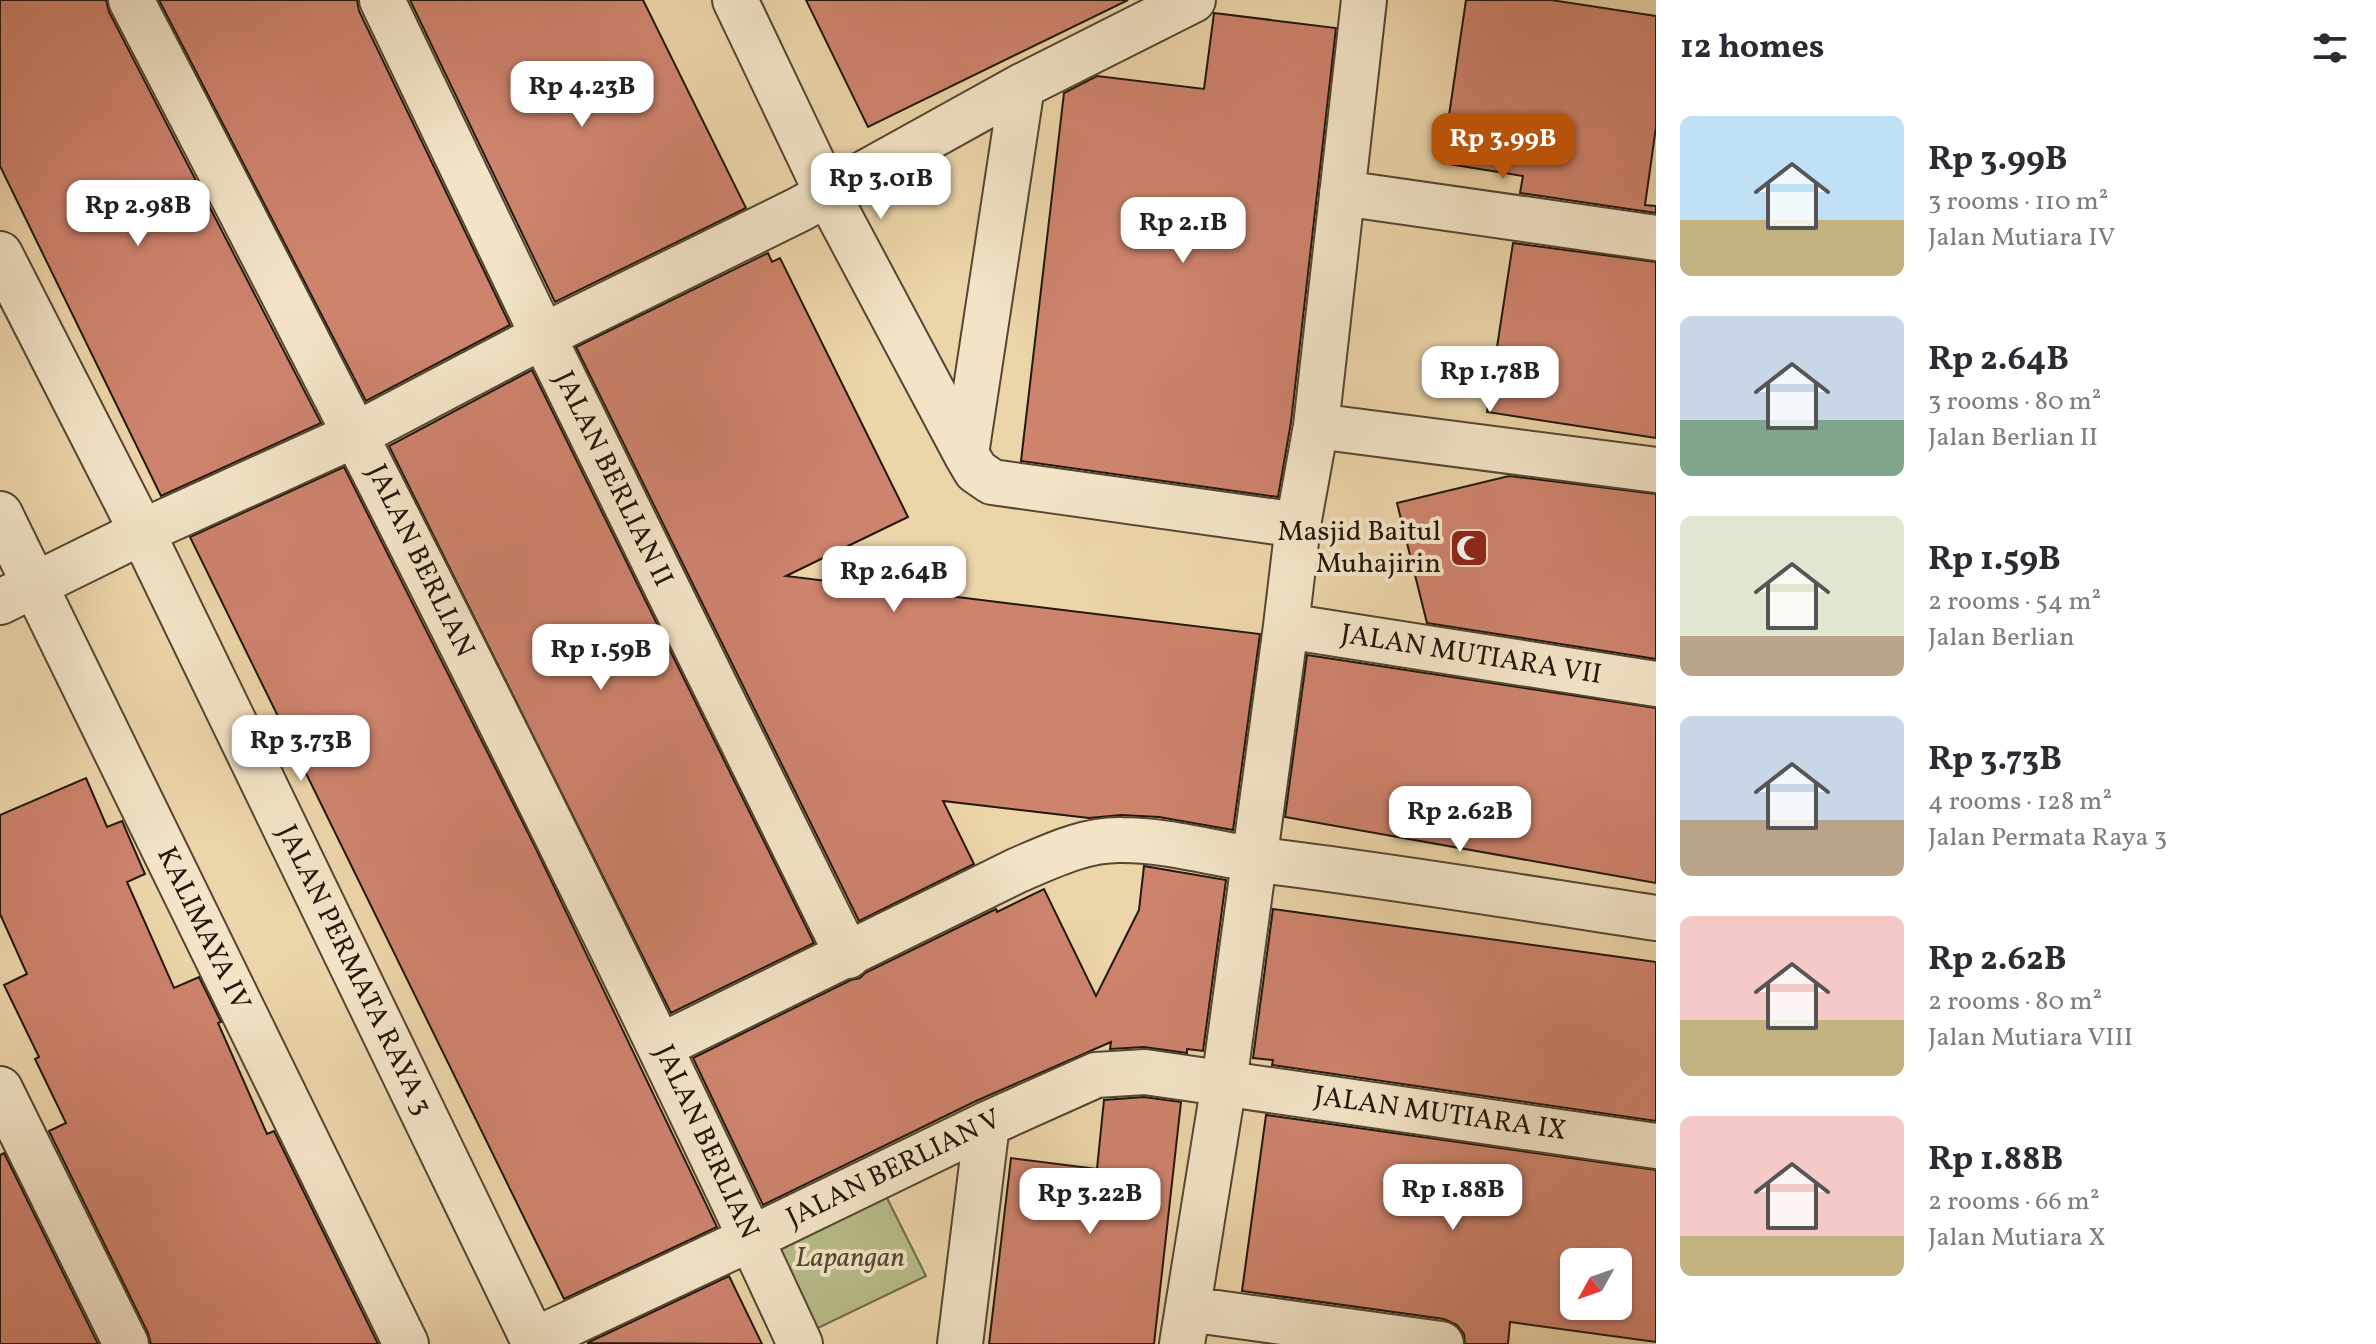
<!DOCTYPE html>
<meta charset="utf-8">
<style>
:root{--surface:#fff;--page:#f7f7f7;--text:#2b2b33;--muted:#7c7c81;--accent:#b45309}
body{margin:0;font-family:Vollkorn,serif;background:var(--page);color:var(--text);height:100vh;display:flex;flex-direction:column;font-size:30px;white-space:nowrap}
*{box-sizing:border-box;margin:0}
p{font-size:26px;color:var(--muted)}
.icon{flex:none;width:44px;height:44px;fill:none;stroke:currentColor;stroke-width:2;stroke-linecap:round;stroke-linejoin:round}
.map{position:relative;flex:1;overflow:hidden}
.sheet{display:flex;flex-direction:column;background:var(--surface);width:720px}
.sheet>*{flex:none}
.needle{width:52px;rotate:230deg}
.buttons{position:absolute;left:1560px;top:1248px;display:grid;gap:16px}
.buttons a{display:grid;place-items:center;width:72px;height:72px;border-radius:12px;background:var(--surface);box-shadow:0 2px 6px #0004;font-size:40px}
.price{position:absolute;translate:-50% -68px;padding:0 18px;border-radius:16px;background:#fff;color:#222;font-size:26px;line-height:52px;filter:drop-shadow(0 2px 4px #0008)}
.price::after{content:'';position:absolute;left:50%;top:48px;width:24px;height:18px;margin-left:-12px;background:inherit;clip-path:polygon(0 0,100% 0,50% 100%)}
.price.current{background:var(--accent);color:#fff}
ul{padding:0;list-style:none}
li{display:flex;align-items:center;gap:24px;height:200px;padding:0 24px}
li span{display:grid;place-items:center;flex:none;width:224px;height:160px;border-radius:12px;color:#555}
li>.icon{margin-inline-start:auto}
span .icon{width:96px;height:96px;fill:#fffc;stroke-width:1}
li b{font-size:34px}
h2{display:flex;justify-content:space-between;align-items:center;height:96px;padding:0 24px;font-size:34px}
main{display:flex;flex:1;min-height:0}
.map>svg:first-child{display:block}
.green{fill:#b7bd89;stroke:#6c6a4a;stroke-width:2}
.building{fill:#ce836d;stroke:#21170b;stroke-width:2;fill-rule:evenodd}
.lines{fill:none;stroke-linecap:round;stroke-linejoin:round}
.minor-casing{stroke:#544632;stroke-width:48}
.minor{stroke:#f3e4c7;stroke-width:44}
.labels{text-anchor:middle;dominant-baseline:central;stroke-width:8;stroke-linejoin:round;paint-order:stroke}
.street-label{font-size:28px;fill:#21170b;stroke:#f3e4c7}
.poi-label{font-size:28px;fill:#21170b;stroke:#f3e4c7;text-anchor:end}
.park-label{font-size:28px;font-style:italic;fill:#4e4931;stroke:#f3e4c7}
</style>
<main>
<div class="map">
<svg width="1656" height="1344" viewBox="0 0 1656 1344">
<rect width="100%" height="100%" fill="#ecd5a9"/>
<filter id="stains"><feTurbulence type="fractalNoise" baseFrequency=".0025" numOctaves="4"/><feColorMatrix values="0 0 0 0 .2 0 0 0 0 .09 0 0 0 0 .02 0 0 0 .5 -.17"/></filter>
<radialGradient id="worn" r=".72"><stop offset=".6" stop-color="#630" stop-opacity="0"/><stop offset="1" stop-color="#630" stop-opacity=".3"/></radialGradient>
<!-- green -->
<path class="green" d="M 882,1188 L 926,1276 L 816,1329 L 774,1241 Z"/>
<!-- building -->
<path class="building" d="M 0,0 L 106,0 L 109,12 L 321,423 L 161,496 L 0,166 Z
M 159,0 L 357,0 L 359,11 L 510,325 L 366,401 Z
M 410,0 L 643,0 L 746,208 L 555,302 Z
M 806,0 L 1128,0 L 868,127 Z
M 1466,0 L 1551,0 L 1656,16 L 1656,127 L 1645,205 L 1656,206 L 1656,213 L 1520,193 L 1523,176 L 1442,163 Z
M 1214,13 L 1336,28 L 1291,422 L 1278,497 L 1021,461 L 1064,93 L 1097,76 L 1204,89 Z
M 1513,243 L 1656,262 L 1656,438 L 1487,412 Z
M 768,253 L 772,262 L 780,258 L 908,517 L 786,576 L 1260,634 L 1233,830 L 1159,817 L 1121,815 L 1089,818 L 943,801 L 974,864 L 859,921 L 576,347 Z
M 532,370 L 814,943 L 671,1013 L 389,446 Z
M 344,467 L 535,847 L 717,1227 L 564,1299 L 190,537 Z
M 1509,476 L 1656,494 L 1656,659 L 1427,623 L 1397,503 Z
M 1307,655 L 1656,708 L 1656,883 L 1285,817 Z
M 86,778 L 107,827 L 122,821 L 145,874 L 127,882 L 174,988 L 199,977 L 221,1022 L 218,1023 L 267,1134 L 274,1131 L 378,1344 L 151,1344 L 148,1333 L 49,1131 L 66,1123 L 35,1059 L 39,1057 L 4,985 L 27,974 L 0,914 L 0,815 Z
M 1144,866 L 1226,880 L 1203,1051 L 1187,1049 L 1187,1053 L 1144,1047 L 1110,1049 L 1111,1042 L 976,1101 L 763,1205 L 693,1058 L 851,980 L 860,978 L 865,973 L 996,909 L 997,912 L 1044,889 L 1096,996 L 1139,910 Z
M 1273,909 L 1656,962 L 1656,1121 L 1272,1065 L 1273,1060 L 1253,1058 Z
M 1144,1097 L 1181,1102 L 1154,1344 L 989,1344 L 1011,1158 L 1097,1169 L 1104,1100 Z
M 1266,1115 L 1656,1170 L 1656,1342 L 1510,1322 L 1508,1344 L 1465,1344 L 1464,1334 L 1457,1325 L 1444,1319 L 1242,1291 ZM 1574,1262 L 1618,1262 L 1618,1306 L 1574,1306 Z
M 4,1153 L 98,1344 L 0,1344 L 0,1155 Z
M 729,1276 L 762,1344 L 587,1343 Z"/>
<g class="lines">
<defs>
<path id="minor" d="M 131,0 C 362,444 590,890 800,1344
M 382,0 L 543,336 L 848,956
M 735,0 L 827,193 L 966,454 L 976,471 L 992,482 L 1298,525
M 1342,193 L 1656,238
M 0,254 L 142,532 L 535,1344
M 1316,426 L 1656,470
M 966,454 L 1022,86
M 0,514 L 406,1344
M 0,602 L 142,532 L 357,434 L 543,336 L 800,209 L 1022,86 L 1193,0
M 1286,626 L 1656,684
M 661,1046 L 1018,870 C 1051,856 1085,839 1122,840 C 1168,840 1214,854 1260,860 C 1392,876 1524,898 1656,918
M 0,1089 L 126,1344
M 1188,1309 L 1441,1344
M 533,1341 L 752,1238 L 987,1124 L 1096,1075 L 1145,1072 L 1656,1146
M 960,1344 L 987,1124
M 1182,1344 L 1224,1083 L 1286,626 L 1298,525 L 1316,426 L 1364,0"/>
</defs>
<!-- minor casing -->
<use href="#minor" class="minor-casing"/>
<!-- minor -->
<use href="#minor" class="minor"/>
</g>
<!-- icons -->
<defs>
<symbol id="mosque-square" viewBox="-11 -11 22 22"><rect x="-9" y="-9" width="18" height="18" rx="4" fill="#8f2418" stroke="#f3e4c7"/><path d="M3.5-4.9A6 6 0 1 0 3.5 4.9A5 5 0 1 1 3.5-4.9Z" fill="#fff"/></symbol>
</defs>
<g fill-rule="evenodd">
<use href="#mosque-square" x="1447" y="526" width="44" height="44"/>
</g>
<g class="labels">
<!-- street labels -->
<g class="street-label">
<text transform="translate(613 479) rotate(64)">JALAN BERLIAN II</text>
<text transform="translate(420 561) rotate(64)">JALAN BERLIAN</text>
<text transform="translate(1471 655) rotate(9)">JALAN MUTIARA VII</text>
<text transform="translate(203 929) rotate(64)">KALIMAYA IV</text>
<text transform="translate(354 970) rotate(64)">JALAN PERMATA RAYA 3</text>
<text transform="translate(1440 1114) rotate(8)">JALAN MUTIARA IX</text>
<text transform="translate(706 1142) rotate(65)">JALAN BERLIAN</text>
<text transform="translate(894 1169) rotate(-26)">JALAN BERLIAN V</text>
</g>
<!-- poi labels -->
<g class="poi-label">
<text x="1441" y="532">Masjid Baitul<tspan x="1441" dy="32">Muhajirin</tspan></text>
</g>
<!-- park labels -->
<g class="park-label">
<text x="850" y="1258">Lapangan</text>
</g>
</g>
<rect width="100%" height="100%" filter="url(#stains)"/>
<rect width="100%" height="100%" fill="url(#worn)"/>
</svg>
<div class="buttons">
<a><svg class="needle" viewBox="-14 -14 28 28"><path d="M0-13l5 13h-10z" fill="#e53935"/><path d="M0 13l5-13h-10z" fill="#7c7c81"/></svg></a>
</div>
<b class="price" style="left:582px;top:129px">Rp 4.23B</b>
<b class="price current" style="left:1503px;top:181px">Rp 3.99B</b>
<b class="price" style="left:881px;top:221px">Rp 3.01B</b>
<b class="price" style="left:138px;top:248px">Rp 2.98B</b>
<b class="price" style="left:1183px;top:265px">Rp 2.1B</b>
<b class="price" style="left:1490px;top:414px">Rp 1.78B</b>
<b class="price" style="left:894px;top:614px">Rp 2.64B</b>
<b class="price" style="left:601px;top:692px">Rp 1.59B</b>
<b class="price" style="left:301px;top:783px">Rp 3.73B</b>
<b class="price" style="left:1460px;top:854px">Rp 2.62B</b>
<b class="price" style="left:1453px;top:1232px">Rp 1.88B</b>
<b class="price" style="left:1090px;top:1236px">Rp 3.22B</b>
</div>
<section class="sheet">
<h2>12 homes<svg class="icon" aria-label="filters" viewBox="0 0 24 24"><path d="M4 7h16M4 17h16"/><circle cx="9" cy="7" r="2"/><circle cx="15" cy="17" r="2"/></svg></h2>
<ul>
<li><span style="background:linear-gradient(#bfe0f5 65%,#c2b280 0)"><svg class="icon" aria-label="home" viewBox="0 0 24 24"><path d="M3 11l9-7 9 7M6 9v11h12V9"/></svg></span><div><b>Rp 3.99B</b><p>3 rooms · 110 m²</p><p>Jalan Mutiara IV</p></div></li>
<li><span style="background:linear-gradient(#c9d6e8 65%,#7fa58c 0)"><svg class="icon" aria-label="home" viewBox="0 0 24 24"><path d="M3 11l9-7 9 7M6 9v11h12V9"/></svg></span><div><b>Rp 2.64B</b><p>3 rooms · 80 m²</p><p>Jalan Berlian II</p></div></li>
<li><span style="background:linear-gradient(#dfe7d0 75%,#b9a48a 0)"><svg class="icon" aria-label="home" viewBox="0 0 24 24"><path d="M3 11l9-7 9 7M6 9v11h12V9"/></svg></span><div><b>Rp 1.59B</b><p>2 rooms · 54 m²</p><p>Jalan Berlian</p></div></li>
<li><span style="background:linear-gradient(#c9d6e8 65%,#b9a48a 0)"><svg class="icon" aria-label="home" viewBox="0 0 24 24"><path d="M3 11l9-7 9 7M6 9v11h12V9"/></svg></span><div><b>Rp 3.73B</b><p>4 rooms · 128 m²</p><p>Jalan Permata Raya 3</p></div></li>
<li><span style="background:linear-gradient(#f6c9c9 65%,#c2b280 0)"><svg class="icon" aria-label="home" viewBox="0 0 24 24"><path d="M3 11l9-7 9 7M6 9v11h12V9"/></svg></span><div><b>Rp 2.62B</b><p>2 rooms · 80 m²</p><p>Jalan Mutiara VIII</p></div></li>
<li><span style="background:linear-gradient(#f6c9c9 75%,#c2b280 0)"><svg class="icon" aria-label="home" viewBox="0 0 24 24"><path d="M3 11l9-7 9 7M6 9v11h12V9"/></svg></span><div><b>Rp 1.88B</b><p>2 rooms · 66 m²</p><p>Jalan Mutiara X</p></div></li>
</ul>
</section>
</main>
